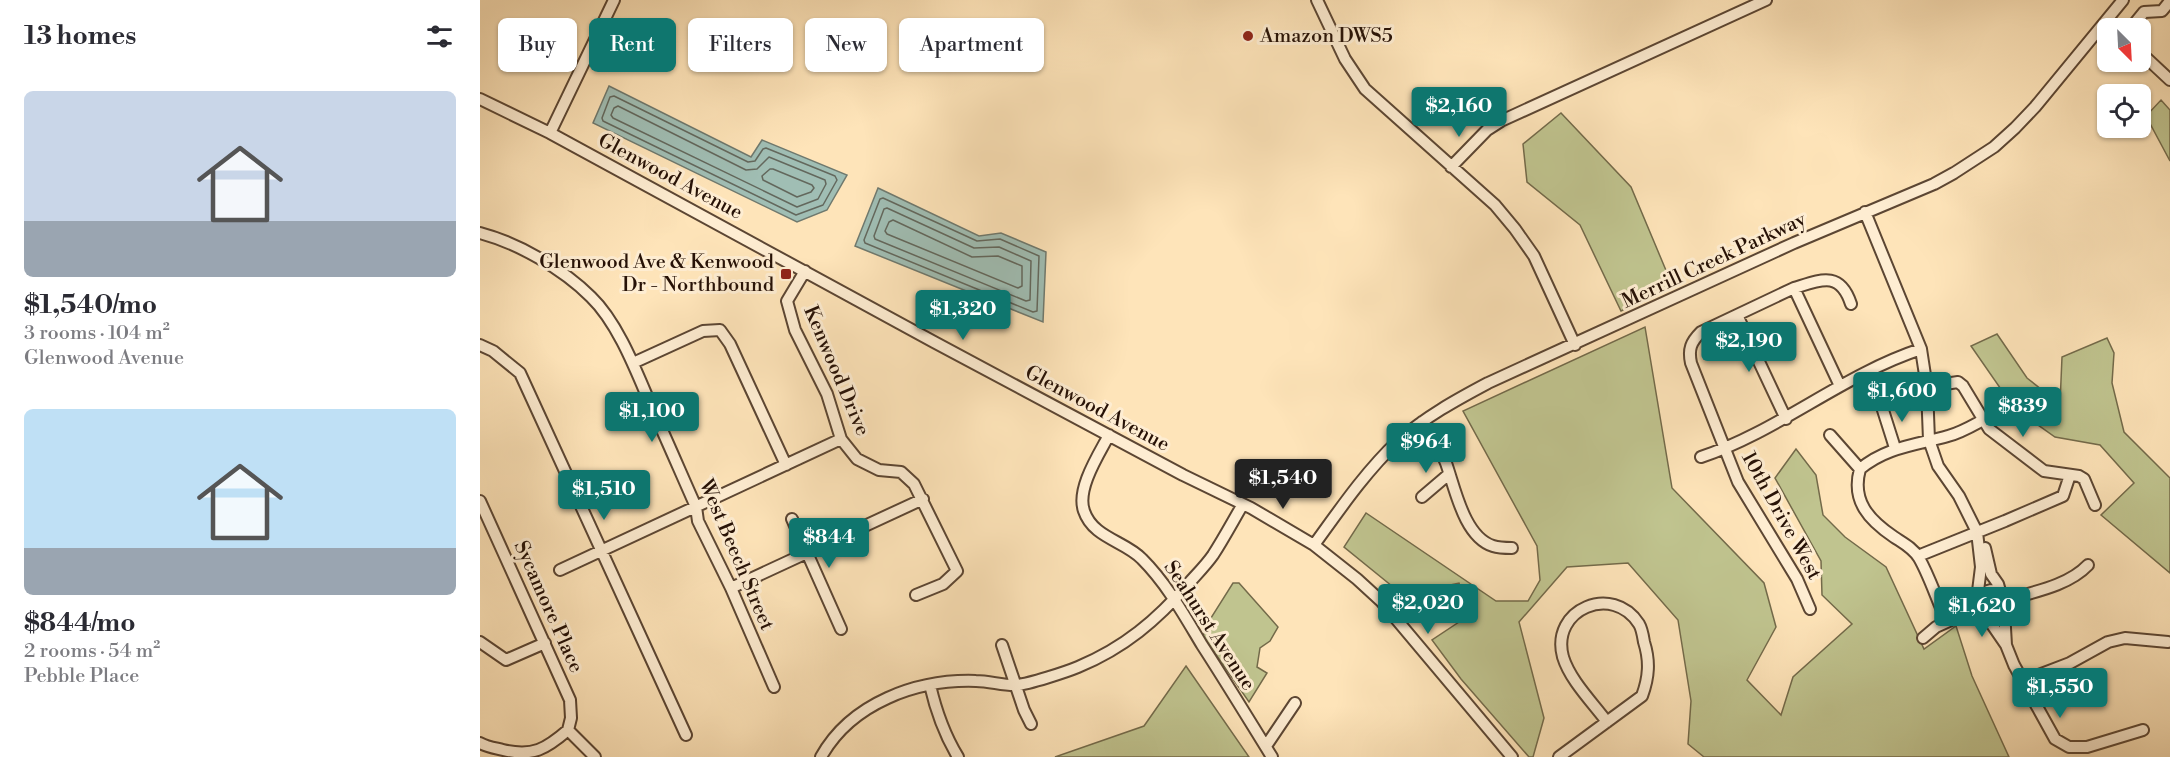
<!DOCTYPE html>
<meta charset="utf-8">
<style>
:root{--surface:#fff;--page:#f2f2f3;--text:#2b2b33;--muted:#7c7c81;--accent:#0f766e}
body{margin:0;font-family:"Libre Bodoni",serif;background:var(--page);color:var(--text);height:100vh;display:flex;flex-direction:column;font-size:22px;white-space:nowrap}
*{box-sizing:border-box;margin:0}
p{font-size:20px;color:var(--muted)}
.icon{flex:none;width:33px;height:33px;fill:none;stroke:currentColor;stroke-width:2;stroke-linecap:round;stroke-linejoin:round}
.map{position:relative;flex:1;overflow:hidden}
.sheet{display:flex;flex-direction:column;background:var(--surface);width:480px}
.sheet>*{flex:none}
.top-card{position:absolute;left:18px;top:18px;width:570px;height:54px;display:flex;gap:12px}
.needle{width:39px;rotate:156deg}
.fabs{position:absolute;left:1617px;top:18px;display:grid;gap:12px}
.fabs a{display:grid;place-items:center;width:54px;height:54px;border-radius:9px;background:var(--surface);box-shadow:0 2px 4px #0004;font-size:30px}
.price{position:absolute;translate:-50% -51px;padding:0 14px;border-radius:6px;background:var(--accent);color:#fff;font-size:20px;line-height:39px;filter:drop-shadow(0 2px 3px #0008)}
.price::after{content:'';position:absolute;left:50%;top:36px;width:18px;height:14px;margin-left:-9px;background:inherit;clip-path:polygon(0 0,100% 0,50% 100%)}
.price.current{background:#222;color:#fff}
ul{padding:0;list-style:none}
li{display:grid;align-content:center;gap:12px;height:318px;padding:0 24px}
li span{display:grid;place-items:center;height:186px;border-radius:9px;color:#555}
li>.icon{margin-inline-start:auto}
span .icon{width:108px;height:108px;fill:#fffc;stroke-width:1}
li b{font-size:26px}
h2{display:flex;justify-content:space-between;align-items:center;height:72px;padding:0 24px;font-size:26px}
.chip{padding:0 21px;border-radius:9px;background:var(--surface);box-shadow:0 2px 4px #0004;font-size:21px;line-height:54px}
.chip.current{background:var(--accent);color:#fff}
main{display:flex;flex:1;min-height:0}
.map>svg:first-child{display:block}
.green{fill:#c0c48f;stroke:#736a4a;stroke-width:1.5}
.water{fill:#a0beb4;stroke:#6f796e;stroke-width:1.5}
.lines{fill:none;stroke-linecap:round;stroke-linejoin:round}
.shore{stroke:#63685d;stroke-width:1.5}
.minor-casing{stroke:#5c4633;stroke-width:14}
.minor{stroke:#feedd2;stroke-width:10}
.poi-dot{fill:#8f2418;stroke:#feedd2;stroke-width:2}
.labels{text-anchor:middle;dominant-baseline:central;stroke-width:6;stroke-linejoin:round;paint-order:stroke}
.poi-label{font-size:20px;fill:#261106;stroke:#feedd2;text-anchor:start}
.street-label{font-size:20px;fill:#261106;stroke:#feedd2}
</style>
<main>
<section class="sheet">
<h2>13 homes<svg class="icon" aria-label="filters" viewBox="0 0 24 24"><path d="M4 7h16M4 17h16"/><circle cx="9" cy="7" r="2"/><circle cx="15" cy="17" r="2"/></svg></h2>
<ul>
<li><span style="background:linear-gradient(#c9d6e8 70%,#9aa5b1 0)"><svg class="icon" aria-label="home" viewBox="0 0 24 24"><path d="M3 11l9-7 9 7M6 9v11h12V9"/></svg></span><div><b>$1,540/mo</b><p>3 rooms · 104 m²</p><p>Glenwood Avenue</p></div></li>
<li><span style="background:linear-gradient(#bfe0f5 75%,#9aa5b1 0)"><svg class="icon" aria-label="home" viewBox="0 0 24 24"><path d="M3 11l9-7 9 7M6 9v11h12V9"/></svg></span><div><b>$844/mo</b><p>2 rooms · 54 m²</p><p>Pebble Place</p></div></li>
</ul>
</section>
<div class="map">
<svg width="1690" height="757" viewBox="0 0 1690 757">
<rect width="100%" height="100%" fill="#fee4b9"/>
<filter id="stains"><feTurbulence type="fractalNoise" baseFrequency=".00333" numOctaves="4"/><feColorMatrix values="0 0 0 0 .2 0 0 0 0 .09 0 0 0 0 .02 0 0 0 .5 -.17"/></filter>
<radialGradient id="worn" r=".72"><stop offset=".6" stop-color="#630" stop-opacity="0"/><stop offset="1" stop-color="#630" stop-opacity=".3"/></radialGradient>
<!-- green -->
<path class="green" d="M 1681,100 L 1690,110 L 1690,161 L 1666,116 Z
M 1081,113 L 1151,187 L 1193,287 L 1141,311 L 1100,225 L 1047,182 L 1043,144 Z
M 1165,327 L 1192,488 L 1284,583 L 1296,627 L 1267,680 L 1301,715 L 1313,677 L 1372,624 L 1342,595 L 1341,561 L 1295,478 L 1316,449 L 1336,475 L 1343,515 L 1365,537 L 1406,567 L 1444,649 L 1476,626 L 1492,676 L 1529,757 L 1224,757 L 1208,744 L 1211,701 L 1198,620 L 1148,563 L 1087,567 L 1039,622 L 1064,718 L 1053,757 L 1049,757 L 981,679 L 952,640 L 991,614 L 979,583 L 923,595 L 864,547 L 886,513 L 1016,601 L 1048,601 L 1060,580 L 1057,546 L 983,411 Z
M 1517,334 L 1547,378 L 1580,404 L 1582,357 L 1627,338 L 1634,353 L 1632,383 L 1644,432 L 1690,478 L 1690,573 L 1621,515 L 1654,483 L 1620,445 L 1575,437 L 1534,408 L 1491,346 Z
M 753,583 L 759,583 L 798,627 L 790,641 L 780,648 L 777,667 L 787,673 L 769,702 L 723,636 L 729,621 Z
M 706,666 L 769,757 L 575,757 L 664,726 Z
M 1585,672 L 1592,692 L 1568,700 L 1561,681 Z"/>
<!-- water -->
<path class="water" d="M 129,86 L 271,157 L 282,140 L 367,175 L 347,210 L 317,222 L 113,123 Z
M 398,188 L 499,236 L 521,233 L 566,252 L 563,322 L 375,246 Z"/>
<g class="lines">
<!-- shore -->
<path class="shore" d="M 134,96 L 268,162 L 275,161 L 283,149 L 286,148 L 355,176 L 357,180 L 343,205 L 316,215 L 123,121 L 122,118 L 130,97 Z
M 138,106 L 266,170 L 277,169 L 289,157 L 345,180 L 346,184 L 338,199 L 317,207 L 133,118 L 131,115 L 134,108 Z
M 290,169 L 293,169 L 332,185 L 334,188 L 331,192 L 317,197 L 283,180 L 282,176 Z
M 403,198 L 497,241 L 520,239 L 559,256 L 557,311 L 553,312 L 385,243 L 384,240 L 400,199 Z
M 407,208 L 494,248 L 519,247 L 551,261 L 550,300 L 546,301 L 395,239 L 394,236 L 404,209 Z
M 413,220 L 492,257 L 518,256 L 542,266 L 542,286 L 538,288 L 407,234 L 405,231 L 409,222 Z"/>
<defs>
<path id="minor" d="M 837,0 L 865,59 L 885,89 L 1015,205 L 1035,229 L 1054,256 L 1095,345
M 1651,28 L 1664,12 L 1682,11 L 1690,1
M 1660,52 L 1690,80
M 0,99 L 70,133 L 454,342 L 703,475 L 771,508 L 834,545 L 877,579 L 901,601 L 1032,757
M 70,133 L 134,0
M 971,167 L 1007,130 L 1021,121 L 1286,0
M 1385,212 L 1441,349 L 1447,388 L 1449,440 L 1458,466 L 1479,496 L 1497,532 L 1501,567 L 1498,591 L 1500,600
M 0,233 C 38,243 83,269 111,297 C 137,322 155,368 169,401 C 185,436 200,471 216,507 L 218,521 L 251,588 L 294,687
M 325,271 L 307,301 L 315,330 L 347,394 L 361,439 L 377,459 L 399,470 L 421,472 L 434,484 L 477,571 L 463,584 L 436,595
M 1314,288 L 1360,386
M 1257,315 L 1306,419
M 0,345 L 13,351 L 40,373 L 206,735
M 153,363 L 223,331 L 240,330 L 250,344 L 306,465
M 1465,384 L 1478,382 L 1483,386 L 1509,429 L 1564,471 L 1599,476 L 1604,479 L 1615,505
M 1402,407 L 1415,448
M 942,422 C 949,435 961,449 966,463 C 975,488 984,537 1013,546 C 1019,548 1026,548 1032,548
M 629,435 C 619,454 596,489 604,511 C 613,538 645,541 662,559 C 687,584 704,615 722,645 C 746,682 769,720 792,757
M 1350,435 L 1380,469 C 1371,501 1389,520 1414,537 C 1423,543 1433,548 1439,558 C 1450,577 1457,601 1467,621
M 1221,457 C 1299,431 1362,375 1441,349
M 1380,469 C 1406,447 1436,445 1468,436 C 1480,433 1492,426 1503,420
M 942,497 L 969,474
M 0,501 L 90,700 L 91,718 L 88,730
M 312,519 L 361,629
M 834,545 C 860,509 886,471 918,441 C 945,417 976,400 1008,383 L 1314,243 L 1454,184 L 1474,173 L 1514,147 L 1535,128 L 1555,107 L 1643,0
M 1505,548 L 1511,574 L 1518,584 L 1520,591
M 1438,556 L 1525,521 L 1583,496 L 1590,475
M 80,570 L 361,439
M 251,588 L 443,499
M1500 603a13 13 0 1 1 26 0a13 13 0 1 1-26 0Z
M 1526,600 C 1553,592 1588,586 1608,565
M 1330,609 L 1317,579 L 1258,482 L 1211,363 C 1208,349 1211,342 1221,332 L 1314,288 C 1340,280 1360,270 1371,304
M 1524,611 L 1526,645 L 1534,665 L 1575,739 L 1589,747 L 1607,747 L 1663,730
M 1504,613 L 1526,645
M 1443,638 L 1456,627 L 1500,607
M 0,642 L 26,660 L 65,643
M 522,645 L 544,710 L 551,724
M 1543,681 L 1590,663 L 1628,642 L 1645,638 L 1688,642
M 450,685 C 456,711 464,734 478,757
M 88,730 L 115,757
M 0,743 C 7,747 15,748 23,750 C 53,757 66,749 88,730
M 786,746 L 815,703
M 341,757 C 371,703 437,679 496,681 C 510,681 524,686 537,685 C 549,684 586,672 598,667 C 644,648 677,620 709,583 C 717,574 726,565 733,555 C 744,538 753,521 763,504
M 1079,757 L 1162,696 C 1169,677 1170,661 1164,642 C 1163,636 1162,629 1159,624 C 1133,583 1070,609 1083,657 C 1090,680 1112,702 1127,722"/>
</defs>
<!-- minor casing -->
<use href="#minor" class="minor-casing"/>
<!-- minor -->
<use href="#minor" class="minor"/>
</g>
<!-- markers -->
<g class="poi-dot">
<circle cx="768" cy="36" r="6"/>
<rect x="300" y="268" width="12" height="12" rx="3"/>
</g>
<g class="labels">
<!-- poi labels -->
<g class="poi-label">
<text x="780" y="36">Amazon DWS5</text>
<text x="294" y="262" text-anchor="end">Glenwood Ave &amp; Kenwood<tspan x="294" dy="23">Dr - Northbound</tspan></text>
</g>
<!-- street labels -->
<g class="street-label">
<text transform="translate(190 177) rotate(28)">Glenwood Avenue</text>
<text transform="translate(1234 261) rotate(-25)">Merrill Creek Parkway</text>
<text transform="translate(356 371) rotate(67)">Kenwood Drive</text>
<text transform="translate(617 409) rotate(28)">Glenwood Avenue</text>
<text transform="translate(1301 516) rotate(61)">10th Drive West</text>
<text transform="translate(256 555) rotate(67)">West Beech Street</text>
<text transform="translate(68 607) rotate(66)">Sycamore Place</text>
<text transform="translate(729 626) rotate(57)">Seahurst Avenue</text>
</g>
</g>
<rect width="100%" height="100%" filter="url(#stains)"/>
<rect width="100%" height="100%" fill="url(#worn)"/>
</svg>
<div class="fabs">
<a><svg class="needle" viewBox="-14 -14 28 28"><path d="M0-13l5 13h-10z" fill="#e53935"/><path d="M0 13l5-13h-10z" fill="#7c7c81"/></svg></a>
<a><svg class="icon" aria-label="locate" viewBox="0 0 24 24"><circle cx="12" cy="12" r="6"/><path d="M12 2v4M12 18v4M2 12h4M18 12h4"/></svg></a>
</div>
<b class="price" style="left:979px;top:138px">$2,160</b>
<b class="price" style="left:483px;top:341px">$1,320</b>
<b class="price" style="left:1269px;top:373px">$2,190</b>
<b class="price" style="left:1422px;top:423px">$1,600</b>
<b class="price" style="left:1543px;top:438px">$839</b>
<b class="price" style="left:172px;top:443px">$1,100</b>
<b class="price" style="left:946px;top:474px">$964</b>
<b class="price current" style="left:803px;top:510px">$1,540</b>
<b class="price" style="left:124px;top:521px">$1,510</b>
<b class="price" style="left:349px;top:569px">$844</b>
<b class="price" style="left:948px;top:635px">$2,020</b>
<b class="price" style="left:1502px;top:638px">$1,620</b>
<b class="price" style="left:1580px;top:719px">$1,550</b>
<div class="top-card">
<a class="chip">Buy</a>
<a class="chip current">Rent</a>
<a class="chip">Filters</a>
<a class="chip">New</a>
<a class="chip">Apartment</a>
</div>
</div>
</main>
